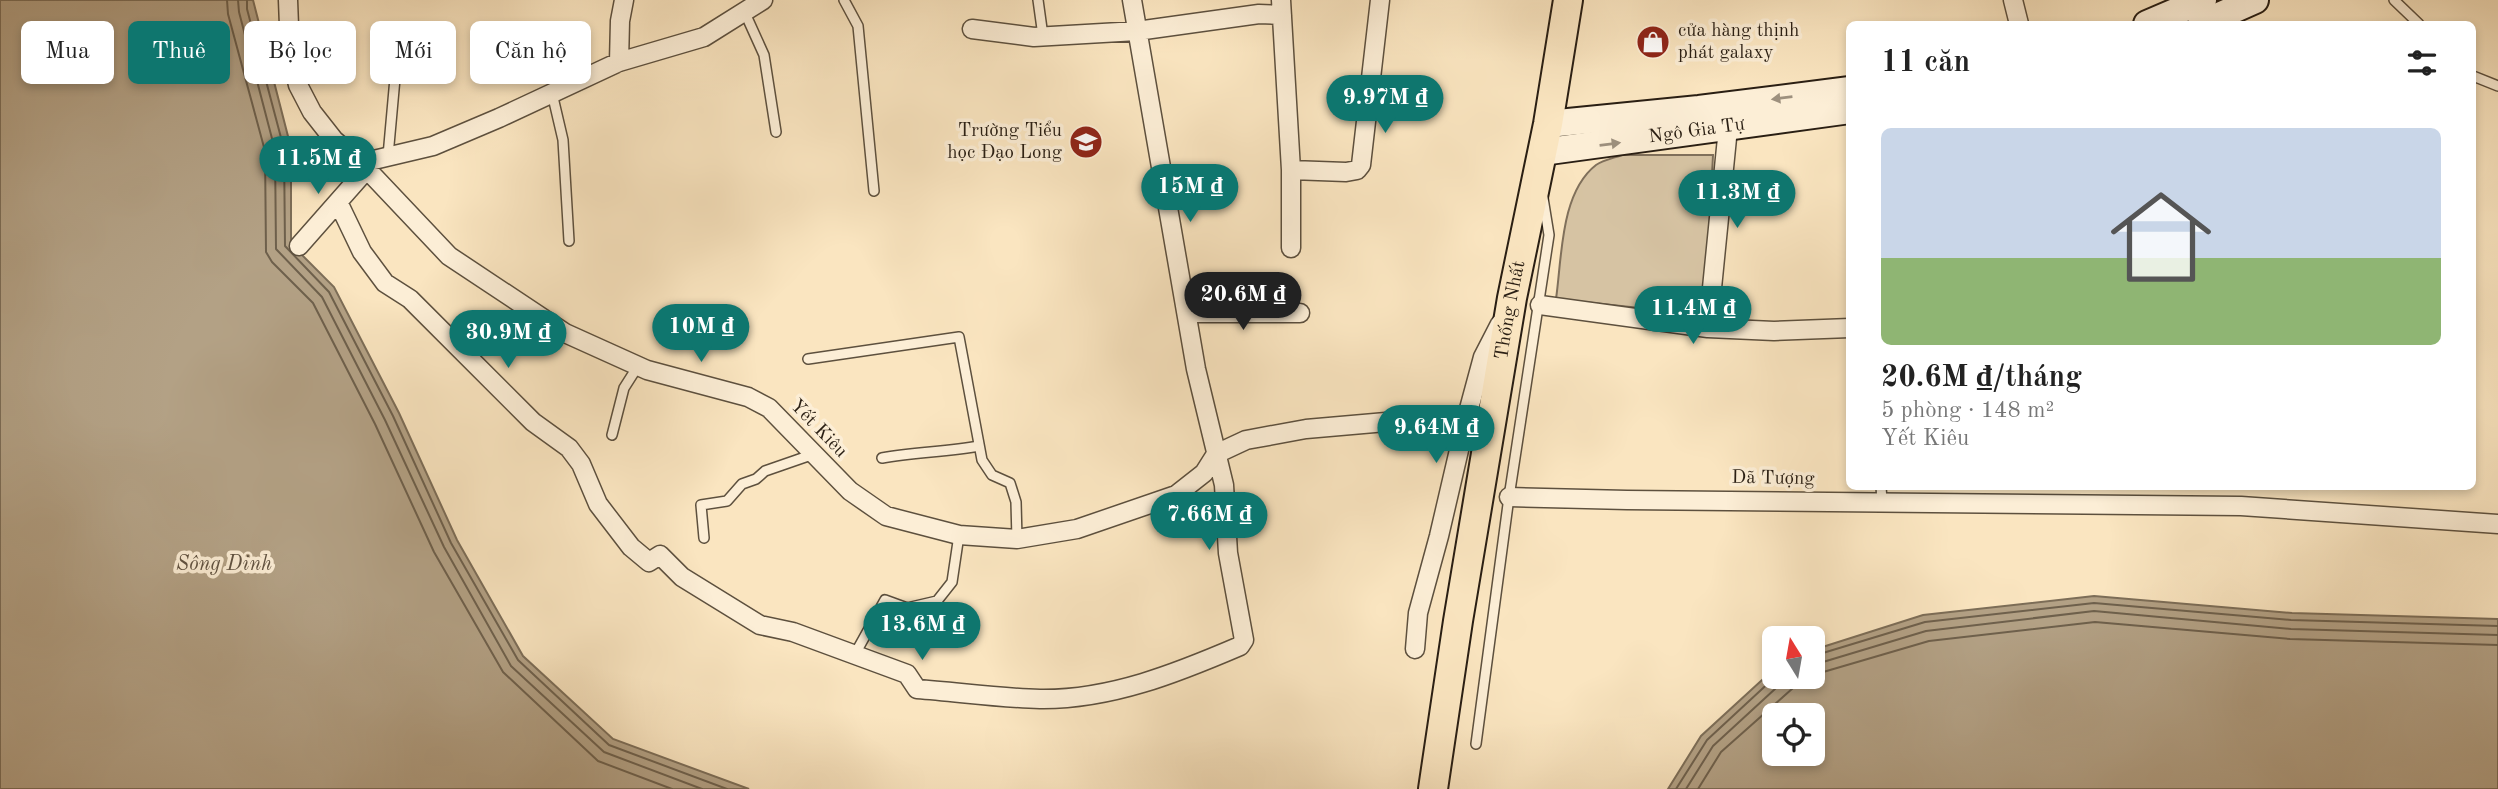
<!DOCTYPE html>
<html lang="vi">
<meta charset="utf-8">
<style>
:root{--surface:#fff;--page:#f6f6f6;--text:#222;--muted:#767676;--accent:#0f766e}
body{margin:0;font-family:"Old Standard TT",serif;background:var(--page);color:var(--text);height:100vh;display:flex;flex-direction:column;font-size:26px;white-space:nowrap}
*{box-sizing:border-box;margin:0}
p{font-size:23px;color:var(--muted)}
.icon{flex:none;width:38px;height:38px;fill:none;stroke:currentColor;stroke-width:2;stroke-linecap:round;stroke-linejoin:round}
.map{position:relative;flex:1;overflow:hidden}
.sheet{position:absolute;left:1846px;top:21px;width:630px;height:469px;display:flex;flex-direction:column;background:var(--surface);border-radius:10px;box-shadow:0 4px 10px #0003}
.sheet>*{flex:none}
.top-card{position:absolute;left:21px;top:21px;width:665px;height:63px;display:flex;gap:14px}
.needle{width:46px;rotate:349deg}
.buttons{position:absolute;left:1762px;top:626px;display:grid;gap:14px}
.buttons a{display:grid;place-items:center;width:63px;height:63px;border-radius:10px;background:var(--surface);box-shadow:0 4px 10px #0003;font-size:35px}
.price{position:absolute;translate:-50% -60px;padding:0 16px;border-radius:24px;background:var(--accent);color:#fff;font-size:23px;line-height:46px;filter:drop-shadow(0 2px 4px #0008)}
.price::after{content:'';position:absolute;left:50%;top:42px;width:21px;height:16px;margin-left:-10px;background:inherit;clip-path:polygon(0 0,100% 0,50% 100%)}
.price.active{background:#222;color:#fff}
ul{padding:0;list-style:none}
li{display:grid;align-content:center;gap:14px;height:371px;padding:0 35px}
li span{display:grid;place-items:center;height:217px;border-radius:10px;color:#555}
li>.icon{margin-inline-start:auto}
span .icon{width:126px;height:126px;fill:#fffc;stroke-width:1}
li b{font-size:30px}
h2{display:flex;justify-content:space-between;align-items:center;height:84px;padding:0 35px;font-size:30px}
.pill{padding:0 24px;border-radius:10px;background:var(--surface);box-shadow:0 4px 10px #0003;font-size:24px;line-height:63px}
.pill.active{background:var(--accent);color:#fff}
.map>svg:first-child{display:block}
.green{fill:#d6c3a3;stroke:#80705b;stroke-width:2}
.water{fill:#b3a185;stroke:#7c6d57;stroke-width:2;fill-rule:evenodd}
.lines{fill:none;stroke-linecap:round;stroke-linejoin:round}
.shore{stroke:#6e604c;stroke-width:2}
.lane-casing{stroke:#5d503e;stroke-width:12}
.street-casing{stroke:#5d503e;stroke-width:21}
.secondary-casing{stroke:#291e13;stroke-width:30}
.primary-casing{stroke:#291e13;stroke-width:32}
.lane{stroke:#fceed6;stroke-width:9}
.street{stroke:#fceed6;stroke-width:18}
.secondary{stroke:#fceed6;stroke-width:26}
.primary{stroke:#fae5c0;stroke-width:28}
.oneway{fill:#9d907e}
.labels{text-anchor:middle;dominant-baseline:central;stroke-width:7;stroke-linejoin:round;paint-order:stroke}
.poi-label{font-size:19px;fill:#291e13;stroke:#fceed6;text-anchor:start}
.street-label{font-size:19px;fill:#291e13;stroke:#fceed6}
.water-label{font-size:21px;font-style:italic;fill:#605241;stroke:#fceed6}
</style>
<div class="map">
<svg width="2498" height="789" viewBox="0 0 2498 789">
<rect width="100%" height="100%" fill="#fae5c0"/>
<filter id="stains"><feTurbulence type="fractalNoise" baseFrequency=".00286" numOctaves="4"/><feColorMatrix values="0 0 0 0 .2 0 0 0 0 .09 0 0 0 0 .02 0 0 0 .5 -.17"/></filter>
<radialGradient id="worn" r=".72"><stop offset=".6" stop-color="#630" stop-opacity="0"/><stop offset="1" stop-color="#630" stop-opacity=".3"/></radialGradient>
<!-- green -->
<path class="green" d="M 1622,155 L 1713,155 L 1705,315 L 1556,299 C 1562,258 1560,193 1596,165 C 1603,160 1614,158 1622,155 Z"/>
<!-- water -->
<path class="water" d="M 0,0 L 253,0 L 291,148 L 291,244 L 334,287 L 399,413 L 457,540 L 523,656 L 613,739 L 749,789 L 0,789 Z
M 2094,596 L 2292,613 L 2498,619 L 2498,789 L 1668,789 L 1701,736 L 1774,669 L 1774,677 L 1813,677 L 1813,650 L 1923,615 ZM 1774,716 L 1813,716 L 1813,754 L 1774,754 Z"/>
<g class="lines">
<!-- shore -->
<path class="shore" d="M 227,0 L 228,14 L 265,151 L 266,252 L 272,262 L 313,303 L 375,424 L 434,552 L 503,672 L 598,761 L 672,789
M 238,0 L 239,12 L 275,150 L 276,249 L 322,297 L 385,420 L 444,547 L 511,666 L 604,752 L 702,789
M 247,0 L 247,9 L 284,149 L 285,246 L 329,292 L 393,416 L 451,543 L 518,660 L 609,745 L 727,789
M 1813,656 L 1925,622 L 2094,603 L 2291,620 L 2498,626
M 1813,665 L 1926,631 L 2094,611 L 2291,629 L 2498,635
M 1813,675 L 1929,641 L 2095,622 L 2290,639 L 2498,645
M 1676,789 L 1707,740 L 1775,677
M 1686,789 L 1713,746 L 1788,677
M 1698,789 L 1721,752 L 1793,688 L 1799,677"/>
<defs>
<path id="lane" d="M 844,0 L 858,26 L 874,191
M 1038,0 L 1043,36
M 2394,0 L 2419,24
M 745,13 L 764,55 L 776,132
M 2473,76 L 2498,86
M 552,93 L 563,140 L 569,241
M 388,156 L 398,45
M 808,359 L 959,337 L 982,460 L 992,475 L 1010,483 L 1016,502 L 1017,539
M 612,435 L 624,388 L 638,366
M 882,458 C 914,452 947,452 979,446
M 1881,486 L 1882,502
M 704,538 L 701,505 L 727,501 L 742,484 L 756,479 L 765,471 L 814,454
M 855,654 L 885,600 L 907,608 L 937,601 L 952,582 L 959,535
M 1476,744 L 1509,497 L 1549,235 L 1543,198"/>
<path id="street" d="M 288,0 L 290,52 L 298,85 L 312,112 L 334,140 L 361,163 L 449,256 L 565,333 L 647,370 L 748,397 L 769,408 L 850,491 L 886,516 L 959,535 L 1017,539 L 1077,529 L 1176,495 L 1204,473 L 1216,454 L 1246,440 L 1306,429 L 1386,422 L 1466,420
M 1281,0 L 1291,170 L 1291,248
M 2013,0 L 2019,24
M 972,29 L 1034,37 L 1137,31 L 1259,14 L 1282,15
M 619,62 L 620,21 L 624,0
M 361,163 L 433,146 L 499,118 L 619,62 L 704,37 L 763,0
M 1291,170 L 1346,172 L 1357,170 L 1361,165 L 1380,0
M 338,202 L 362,252 L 385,283 L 410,299 L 533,422 L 569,448 L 581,464 L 598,504 L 631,547 L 649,562 L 660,555 L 682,577 L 760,625 L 793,632 L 907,674 L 917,689 C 958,692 999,698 1040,699 C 1110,700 1177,673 1240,646 L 1244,640 L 1228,553 L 1224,485 L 1196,369 L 1132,0
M 299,246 L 366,170
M 1540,305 L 1708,328 L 1774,331 L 1850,328
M 1187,313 L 1300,313
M 1708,328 L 1728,128
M 1509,497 L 1627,500 L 2241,506 L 2498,524
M 1415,649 L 1418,613 L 1439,536 L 1466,420 L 1483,357 L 1500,324"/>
<g id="secondary">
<path d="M 2147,24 L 2203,0"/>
<path d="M 2201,24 L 2255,0"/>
<path d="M 1548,124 L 1699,109 L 1850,90"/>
<path id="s1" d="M 1542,152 L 1850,110"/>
</g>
<g id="primary">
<path id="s2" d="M 1433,789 L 1458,621 L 1512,298 L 1548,124 L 1568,0"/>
</g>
</defs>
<!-- lane casing -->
<use href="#lane" class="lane-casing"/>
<!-- street casing -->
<use href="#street" class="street-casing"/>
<!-- secondary casing -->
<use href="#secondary" class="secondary-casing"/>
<!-- primary casing -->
<use href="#primary" class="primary-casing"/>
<!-- lane -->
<use href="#lane" class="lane"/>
<!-- street -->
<use href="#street" class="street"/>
<!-- secondary -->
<use href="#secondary" class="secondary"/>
<!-- primary -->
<use href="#primary" class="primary"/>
</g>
<!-- one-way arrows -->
<defs><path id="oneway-solid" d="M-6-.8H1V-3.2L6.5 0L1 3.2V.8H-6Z" transform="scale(1.75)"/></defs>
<g class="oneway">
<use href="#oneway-solid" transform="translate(1782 98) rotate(173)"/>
<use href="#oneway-solid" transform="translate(1610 144) rotate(-7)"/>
</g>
<!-- icons -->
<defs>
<symbol id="shop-disc" viewBox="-11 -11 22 22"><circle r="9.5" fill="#8f2418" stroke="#fceed6"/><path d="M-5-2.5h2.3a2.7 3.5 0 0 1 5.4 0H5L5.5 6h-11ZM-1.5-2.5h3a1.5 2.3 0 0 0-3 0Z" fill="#fff"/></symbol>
<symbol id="school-disc" viewBox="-11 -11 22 22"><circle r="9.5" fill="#8f2418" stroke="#fceed6"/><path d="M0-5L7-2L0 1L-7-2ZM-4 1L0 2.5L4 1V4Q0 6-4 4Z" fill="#fff"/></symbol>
</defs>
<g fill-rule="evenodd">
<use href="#shop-disc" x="1634" y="23" width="38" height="38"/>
<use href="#school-disc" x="1067" y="123" width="38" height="38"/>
</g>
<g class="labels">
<!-- poi labels -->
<g class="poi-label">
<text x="1678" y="31">cửa hàng thịnh<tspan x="1678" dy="22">phát galaxy</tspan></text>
<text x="1062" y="131" text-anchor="end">Trường Tiểu<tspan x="1062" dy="22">học Đạo Long</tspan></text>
</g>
<!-- street labels -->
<g class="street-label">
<text stroke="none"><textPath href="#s1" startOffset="156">Ngô Gia Tự</textPath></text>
<text stroke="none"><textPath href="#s2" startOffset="485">Thống Nhất</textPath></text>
<text transform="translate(818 429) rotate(46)">Yết Kiêu</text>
<text transform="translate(1773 479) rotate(1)">Dã Tượng</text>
</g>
<!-- water labels -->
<g class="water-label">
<text x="224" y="564">Sông Dinh</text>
</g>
</g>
<rect width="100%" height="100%" filter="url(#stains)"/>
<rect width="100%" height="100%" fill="url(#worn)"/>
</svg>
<div class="buttons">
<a><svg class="needle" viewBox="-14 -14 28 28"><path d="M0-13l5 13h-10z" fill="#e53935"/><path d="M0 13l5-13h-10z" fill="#767676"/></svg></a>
<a><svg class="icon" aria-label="locate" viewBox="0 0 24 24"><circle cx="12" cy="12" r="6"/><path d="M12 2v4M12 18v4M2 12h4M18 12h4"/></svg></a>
</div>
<b class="price" style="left:1385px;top:135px">9.97M ₫</b>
<b class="price" style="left:318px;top:196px">11.5M ₫</b>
<b class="price" style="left:1190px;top:224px">15M ₫</b>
<b class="price" style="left:1737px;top:230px">11.3M ₫</b>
<b class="price active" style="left:1243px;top:332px">20.6M ₫</b>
<b class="price" style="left:1693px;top:346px">11.4M ₫</b>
<b class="price" style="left:701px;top:364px">10M ₫</b>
<b class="price" style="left:508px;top:370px">30.9M ₫</b>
<b class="price" style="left:1436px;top:465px">9.64M ₫</b>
<b class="price" style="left:1209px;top:552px">7.66M ₫</b>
<b class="price" style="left:922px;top:662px">13.6M ₫</b>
<div class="top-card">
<a class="pill">Mua</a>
<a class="pill active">Thuê</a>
<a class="pill">Bộ lọc</a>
<a class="pill">Mới</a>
<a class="pill">Căn hộ</a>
</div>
<section class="sheet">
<h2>11 căn<svg class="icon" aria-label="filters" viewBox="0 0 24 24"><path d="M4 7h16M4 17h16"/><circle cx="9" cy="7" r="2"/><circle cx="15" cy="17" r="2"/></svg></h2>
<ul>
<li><span style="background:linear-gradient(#c9d6e8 60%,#8fb573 0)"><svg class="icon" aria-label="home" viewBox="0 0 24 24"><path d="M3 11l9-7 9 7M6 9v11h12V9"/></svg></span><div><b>20.6M ₫/tháng</b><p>5 phòng · 148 m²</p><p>Yết Kiêu</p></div></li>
</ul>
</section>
</div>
